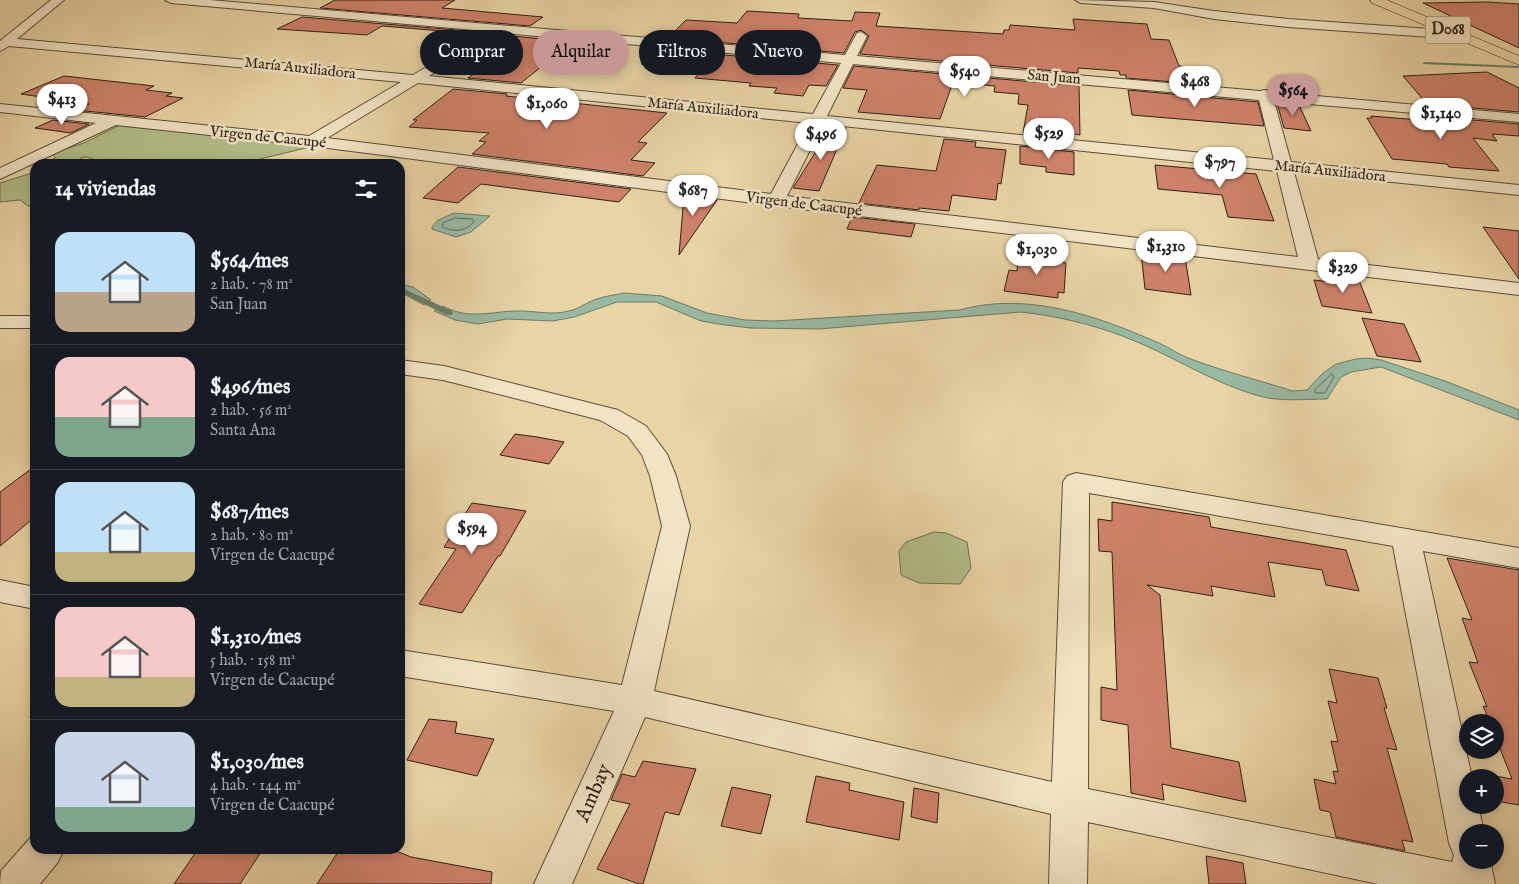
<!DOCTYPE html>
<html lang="es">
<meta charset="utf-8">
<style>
:root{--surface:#171b24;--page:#242831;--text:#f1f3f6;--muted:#9ea1a6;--line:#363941;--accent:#c59692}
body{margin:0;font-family:"IM FELL English",serif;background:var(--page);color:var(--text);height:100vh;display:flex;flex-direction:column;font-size:19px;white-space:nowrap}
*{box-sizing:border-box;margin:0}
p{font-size:16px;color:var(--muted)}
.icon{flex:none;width:28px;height:28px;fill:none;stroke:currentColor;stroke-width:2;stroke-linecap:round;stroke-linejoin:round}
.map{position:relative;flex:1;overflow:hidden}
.panel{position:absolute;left:30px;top:159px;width:375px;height:695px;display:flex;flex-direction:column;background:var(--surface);border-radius:15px;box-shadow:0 2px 12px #0003}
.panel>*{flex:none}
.top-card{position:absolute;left:420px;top:30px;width:475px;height:45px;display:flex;gap:10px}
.fabs{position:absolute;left:1459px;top:714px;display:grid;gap:10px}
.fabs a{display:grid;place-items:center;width:45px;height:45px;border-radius:50%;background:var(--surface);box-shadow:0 2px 12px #0003;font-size:25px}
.price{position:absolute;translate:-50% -42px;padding:0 11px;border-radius:18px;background:#fff;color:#222;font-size:16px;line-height:32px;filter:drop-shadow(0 1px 2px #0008)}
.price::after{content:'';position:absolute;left:50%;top:30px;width:15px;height:11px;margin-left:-8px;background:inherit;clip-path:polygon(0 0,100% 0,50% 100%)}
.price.active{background:var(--accent);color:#111}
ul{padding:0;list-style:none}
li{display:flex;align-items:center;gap:15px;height:125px;padding:0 25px}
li+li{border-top:1px solid var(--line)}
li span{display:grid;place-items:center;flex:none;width:140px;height:100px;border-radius:15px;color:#555}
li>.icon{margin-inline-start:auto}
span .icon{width:60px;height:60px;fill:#fffc;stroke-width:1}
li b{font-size:21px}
h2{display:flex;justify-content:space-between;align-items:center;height:60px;padding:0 25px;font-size:21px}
.chip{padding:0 18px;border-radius:22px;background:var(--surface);box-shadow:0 2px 12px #0003;font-size:18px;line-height:45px}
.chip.active{background:var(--accent);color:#111}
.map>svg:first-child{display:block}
.green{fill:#b3bd89;stroke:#706e50}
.water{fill:#99b9a2;stroke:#6d7c6a}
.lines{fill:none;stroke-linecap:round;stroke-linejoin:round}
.shore{stroke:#626c5c;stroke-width:1}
.stream{fill:#6d7c6a;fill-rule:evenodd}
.building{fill:#cf826b;stroke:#2c2016}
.minor-casing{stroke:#5b4d3a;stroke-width:2}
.primary-casing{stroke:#2c2016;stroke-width:1}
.minor{fill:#f1e3c4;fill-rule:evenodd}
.primary{fill:#e9d4a5;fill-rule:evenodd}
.labels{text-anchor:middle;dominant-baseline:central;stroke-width:5;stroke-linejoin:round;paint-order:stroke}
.far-street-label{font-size:15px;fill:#2c2016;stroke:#f1e3c4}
.shield{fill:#f1e3c4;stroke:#675a4a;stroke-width:1}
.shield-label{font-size:16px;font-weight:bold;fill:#2c2016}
.near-street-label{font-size:21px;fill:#2c2016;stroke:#f1e3c4}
</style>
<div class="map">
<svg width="1519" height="884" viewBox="0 0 1519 884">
<rect width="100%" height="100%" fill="#e9d4a5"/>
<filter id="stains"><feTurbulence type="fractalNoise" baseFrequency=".004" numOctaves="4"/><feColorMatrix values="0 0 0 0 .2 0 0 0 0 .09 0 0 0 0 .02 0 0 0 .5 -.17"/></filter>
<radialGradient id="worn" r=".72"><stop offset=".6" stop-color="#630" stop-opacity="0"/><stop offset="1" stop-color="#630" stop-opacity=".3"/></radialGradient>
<!-- green -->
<path class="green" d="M 124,123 L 314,146 L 260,159 L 254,164 L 108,164 L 86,157 L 81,158 L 74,164 L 46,164 L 55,158 L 53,153 L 84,143 Z
M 35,172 L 35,207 L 28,206 L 20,200 L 0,202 L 0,183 Z
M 934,532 L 946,533 L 967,542 L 971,568 L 960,584 L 919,583 L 901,575 L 899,551 L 906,542 Z"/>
<!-- water -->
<path class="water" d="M 454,213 L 490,216 L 471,232 L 456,237 L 432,229 L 432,227 L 438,220 Z
M 400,284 L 413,287 L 431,300 L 424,305 L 400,292 Z
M 624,293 L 662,296 L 707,313 L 745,320 L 774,321 L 959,310 C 1028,291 1098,316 1161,344 C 1170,348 1178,354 1188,358 C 1222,371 1258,380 1293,391 L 1307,390 L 1323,373 L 1336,364 L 1356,359 L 1367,358 L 1381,360 L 1445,381 L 1519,410 L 1519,420 L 1381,367 L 1351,372 L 1341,377 L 1327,399 C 1305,399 1280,402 1259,396 C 1212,383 1170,354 1125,337 C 1091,324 1057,316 1021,312 L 819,329 L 751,328 L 725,325 L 701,321 L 656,302 L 617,302 L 574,317 L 553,321 L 507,319 L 478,324 L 455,320 L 434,311 L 443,306 C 469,320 487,312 515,311 C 533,310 550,316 569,311 C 579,309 587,302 597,299 C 605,296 615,295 624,293 Z"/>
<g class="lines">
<!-- shore -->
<path class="shore" d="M 456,218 L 472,219 L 474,222 C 464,232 455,232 442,227 L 443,223 Z
M 1332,374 L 1334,377 L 1325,393 L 1315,393 L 1315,390 Z"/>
<!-- stream -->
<path class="stream" d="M 1425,62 L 1519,66 L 1519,68 L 1423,64 L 1423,63 Z
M 400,287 L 452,311 L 453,313 L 452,315 L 446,315 L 400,292 Z"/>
</g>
<!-- building -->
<path class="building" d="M 335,0 L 455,0 L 442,8 L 543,17 L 530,26 L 320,8 Z
M 1487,2 L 1519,4 L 1519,48 L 1423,3 Z
M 747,11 L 799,14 L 798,18 L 852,21 L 855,12 L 880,13 L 876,26 L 1003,34 L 1004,30 L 1009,30 L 1010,25 L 1075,30 L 1073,19 L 1147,24 L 1151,39 L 1169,40 L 1179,66 L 1203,69 L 1209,85 L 1126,78 L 1126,75 L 1120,75 L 1119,71 L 1078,68 L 1078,73 L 860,54 L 869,36 L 861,30 L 855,32 L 844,53 L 668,38 L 686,20 L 737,23 Z
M 302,17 L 480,32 L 460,44 L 438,43 L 454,32 L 382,26 L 367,35 L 277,29 Z
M 501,35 L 543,39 L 572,42 L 521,83 L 468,78 L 491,61 L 466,59 Z
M 657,49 L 838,65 L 826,86 L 809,85 L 803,96 L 774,93 L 777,88 L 749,86 L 751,83 L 695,78 L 702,70 L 641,64 Z
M 854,66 L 1079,86 L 1080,135 L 1074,134 L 1074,138 L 1023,133 L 1028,105 L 1018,104 L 1019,94 L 994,92 L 995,86 L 953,82 L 940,119 L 858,112 L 867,90 L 843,88 Z
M 1487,72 L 1519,88 L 1519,112 L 1427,104 L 1403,76 Z
M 64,76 L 154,86 L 146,90 L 172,93 L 166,96 L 183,98 L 145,117 L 75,110 L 89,104 L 21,94 Z
M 453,89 L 507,94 L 506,96 L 667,113 L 638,142 L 647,143 L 631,160 L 655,163 L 643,176 L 472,154 L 486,142 L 479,141 L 489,133 L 409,127 L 417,120 L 413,120 Z
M 1128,90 L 1258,102 L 1264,126 L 1132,115 Z
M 1277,103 L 1299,105 L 1311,131 L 1284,128 Z
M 1371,116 L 1443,122 L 1439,117 L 1519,124 L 1519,136 L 1492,134 L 1497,141 L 1473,138 L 1499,171 L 1449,167 L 1447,164 L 1392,159 L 1367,118 L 1372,118 Z
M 53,120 L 89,124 L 71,133 L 35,128 Z
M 831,127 L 846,128 L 819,191 L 793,188 Z
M 944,139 L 976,142 L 975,147 L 1006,150 L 1001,184 L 998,183 L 996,200 L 952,195 L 949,211 L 919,208 L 919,210 L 859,203 L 877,165 L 936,171 Z
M 1020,146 L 1074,152 L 1074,175 L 1046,172 L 1046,167 L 1020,164 Z
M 1155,165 L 1256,174 L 1274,221 L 1228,217 L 1222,195 L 1158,189 Z
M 458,167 L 631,189 L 619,202 L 481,184 L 458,203 L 423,198 Z
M 684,196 L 717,200 L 679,255 Z
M 852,217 L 915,224 L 911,237 L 847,229 Z
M 1483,227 L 1519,231 L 1519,279 Z
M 1019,251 L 1047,255 L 1046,260 L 1066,263 L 1064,293 L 1058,292 L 1058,298 L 1004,291 L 1009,270 L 1017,271 Z
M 1141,252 L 1185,257 L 1191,295 L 1145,289 Z
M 1327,274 L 1358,278 L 1372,313 L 1322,306 L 1314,280 L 1330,282 Z
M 1362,318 L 1404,324 L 1421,362 L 1377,356 Z
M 515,434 L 537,437 L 564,442 L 549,464 L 500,455 Z
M 35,466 L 35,517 L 0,546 L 0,492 Z
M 1112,502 L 1209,517 L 1211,527 L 1346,550 L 1359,591 L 1326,585 L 1322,570 L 1268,562 L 1275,597 L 1211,586 L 1213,596 L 1147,585 L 1160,595 L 1171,748 L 1239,762 L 1246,802 L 1162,784 L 1164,800 L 1131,793 L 1128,725 L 1101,720 L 1101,687 L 1117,690 L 1112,552 L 1099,551 L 1098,519 L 1112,521 Z
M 472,503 L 526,511 L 500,556 L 498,556 L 462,613 L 419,604 L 456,549 L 444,547 Z
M 1447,558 L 1519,570 L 1519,805 L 1495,801 L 1495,776 L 1512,779 L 1495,736 L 1495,722 L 1490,722 L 1483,706 L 1487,707 L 1469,662 L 1478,663 L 1462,618 L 1472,620 Z
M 1329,669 L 1378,678 L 1387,708 L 1384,708 L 1397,750 L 1387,748 L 1413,842 L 1402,840 L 1405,851 L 1336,837 L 1330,812 L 1320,810 L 1314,779 L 1336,784 L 1333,771 L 1338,772 L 1331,741 L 1338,742 L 1328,701 L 1337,703 Z
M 429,719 L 457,722 L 455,733 L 494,739 L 477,776 L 407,760 Z
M 643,761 L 696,769 L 679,815 L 665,812 L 643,884 L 639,884 L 597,869 L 630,804 L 611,800 L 622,774 L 635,777 Z
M 816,776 L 850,783 L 849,790 L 904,802 L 899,840 L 806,822 Z
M 732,787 L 771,795 L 761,834 L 721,826 Z
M 914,788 L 939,793 L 937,823 L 911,817 Z
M 198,849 L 263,849 L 240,884 L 174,884 Z
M 340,849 L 391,849 L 411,857 L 492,872 L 491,884 L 317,884 Z
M 1206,856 L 1243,863 L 1246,884 L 1209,884 Z"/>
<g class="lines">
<defs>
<path id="minor" d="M 51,0 L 64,0 L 17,39 L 413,75 L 486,31 L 171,3 L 165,0 L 210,0 L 845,55 L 857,33 L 861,32 L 867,36 L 857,56 L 1260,91 L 1265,90 L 1271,92 L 1519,114 L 1519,122 L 1274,101 L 1291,162 L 1519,185 L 1519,195 L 1294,172 L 1318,259 L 1519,283 L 1519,295 L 776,206 L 312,146 L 116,125 L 0,179 L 0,168 L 96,123 L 0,112 L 0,104 L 309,136 L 401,82 L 9,46 L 0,51 L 0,41 ZM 501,33 L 841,63 L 813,114 L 429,76 ZM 853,64 L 1259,100 L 1274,160 L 827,116 ZM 418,83 L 809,123 L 771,194 L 327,138 ZM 823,124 L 1277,171 L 1298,257 L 787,196 Z
M 1075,0 L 1154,2 L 1214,11 L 1288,19 L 1459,31 L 1465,35 L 1459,39 L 1288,27 L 1214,19 L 1154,8 L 1081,3 Z
M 0,316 L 35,316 L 35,328 L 0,328 Z
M 400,360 L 444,366 L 618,410 L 646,426 L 667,454 L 676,476 L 690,526 L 654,691 L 1052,782 L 1063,482 L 1067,476 L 1076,473 L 1519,548 L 1519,568 L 1423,551 L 1472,778 L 1468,778 L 1468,805 L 1478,805 L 1484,832 L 1468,832 L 1468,860 L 1490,860 L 1495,884 L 1378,884 L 1088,822 L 1087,884 L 1049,884 L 1051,814 L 645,717 L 572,884 L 534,884 L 614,711 L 400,676 L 400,650 L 622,685 L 662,526 L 650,476 L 642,455 L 628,436 L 600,420 L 443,380 L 400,374 ZM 1089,493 L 1393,546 L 1449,843 L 1454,855 L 1452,862 L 1088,789 Z
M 0,580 L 35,587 L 35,609 L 0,602 Z
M 35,835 L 35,849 L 64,849 L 58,862 L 40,884 L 0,884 L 1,871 L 32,836 Z"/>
<path id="primary" d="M 1370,0 L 1387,0 L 1519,56 L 1519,65 L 1372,3 Z"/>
</defs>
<!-- minor casing -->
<use href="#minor" class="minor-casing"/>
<!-- primary casing -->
<use href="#primary" class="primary-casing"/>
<!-- minor -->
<use href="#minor" class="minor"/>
<!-- primary -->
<use href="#primary" class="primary"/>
</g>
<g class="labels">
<!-- far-street labels -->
<g class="far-street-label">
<text transform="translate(300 68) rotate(6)">María Auxiliadora</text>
<text transform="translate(1054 77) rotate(5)">San Juan</text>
<text transform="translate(703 108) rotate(6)">María Auxiliadora</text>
<text transform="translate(268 137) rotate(6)">Virgen de Caacupé</text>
<text transform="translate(1330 171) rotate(6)">María Auxiliadora</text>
<text transform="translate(804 204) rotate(7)">Virgen de Caacupé</text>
</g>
<!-- shield labels -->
<rect class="shield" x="1425.5" y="16.5" width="45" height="27" rx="4"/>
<g class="shield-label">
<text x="1448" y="30">D068</text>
</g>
<!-- near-street labels -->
<g class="near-street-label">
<text transform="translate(594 793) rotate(-66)">Ambay</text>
</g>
</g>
<rect width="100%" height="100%" filter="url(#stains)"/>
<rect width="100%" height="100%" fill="url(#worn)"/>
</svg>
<div class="fabs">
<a><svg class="icon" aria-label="layers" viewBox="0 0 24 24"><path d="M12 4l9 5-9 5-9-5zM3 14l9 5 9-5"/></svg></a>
<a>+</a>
<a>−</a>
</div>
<b class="price" style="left:965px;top:98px">$540</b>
<b class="price" style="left:1195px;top:108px">$468</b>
<b class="price active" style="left:1293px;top:117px">$564</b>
<b class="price" style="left:62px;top:126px">$413</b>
<b class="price" style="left:547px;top:130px">$1,060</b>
<b class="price" style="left:1441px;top:140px">$1,140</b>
<b class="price" style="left:1049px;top:160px">$529</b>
<b class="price" style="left:821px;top:161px">$496</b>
<b class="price" style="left:1220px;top:189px">$797</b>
<b class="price" style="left:693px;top:217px">$687</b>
<b class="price" style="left:1166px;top:273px">$1,310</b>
<b class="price" style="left:1037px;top:276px">$1,030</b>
<b class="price" style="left:1343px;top:294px">$329</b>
<b class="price" style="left:472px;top:555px">$594</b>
<div class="top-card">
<a class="chip">Comprar</a>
<a class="chip active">Alquilar</a>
<a class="chip">Filtros</a>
<a class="chip">Nuevo</a>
</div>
<section class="panel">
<h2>14 viviendas<svg class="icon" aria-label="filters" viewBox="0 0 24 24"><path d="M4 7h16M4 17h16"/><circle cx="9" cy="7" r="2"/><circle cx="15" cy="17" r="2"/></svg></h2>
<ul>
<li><span style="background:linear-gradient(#bfe0f5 60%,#b9a48a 0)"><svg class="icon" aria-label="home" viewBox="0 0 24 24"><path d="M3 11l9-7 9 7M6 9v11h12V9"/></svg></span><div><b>$564/mes</b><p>2 hab. · 78 m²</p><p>San Juan</p></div></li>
<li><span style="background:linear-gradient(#f6c9c9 60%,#7fa58c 0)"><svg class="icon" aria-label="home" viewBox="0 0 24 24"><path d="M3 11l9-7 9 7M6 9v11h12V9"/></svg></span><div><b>$496/mes</b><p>2 hab. · 56 m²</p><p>Santa Ana</p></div></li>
<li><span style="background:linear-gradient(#bfe0f5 70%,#c2b280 0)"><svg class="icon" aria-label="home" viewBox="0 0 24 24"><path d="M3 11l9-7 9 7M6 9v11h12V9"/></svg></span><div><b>$687/mes</b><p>2 hab. · 80 m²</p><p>Virgen de Caacupé</p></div></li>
<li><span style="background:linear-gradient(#f6c9c9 70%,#c2b280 0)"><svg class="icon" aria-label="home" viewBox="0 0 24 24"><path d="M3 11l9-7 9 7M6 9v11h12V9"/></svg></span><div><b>$1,310/mes</b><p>5 hab. · 158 m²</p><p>Virgen de Caacupé</p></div></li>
<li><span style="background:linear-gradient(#c9d6e8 75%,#7fa58c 0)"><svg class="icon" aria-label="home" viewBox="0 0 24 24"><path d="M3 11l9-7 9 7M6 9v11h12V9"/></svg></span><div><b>$1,030/mes</b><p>4 hab. · 144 m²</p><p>Virgen de Caacupé</p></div></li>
</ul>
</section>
</div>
